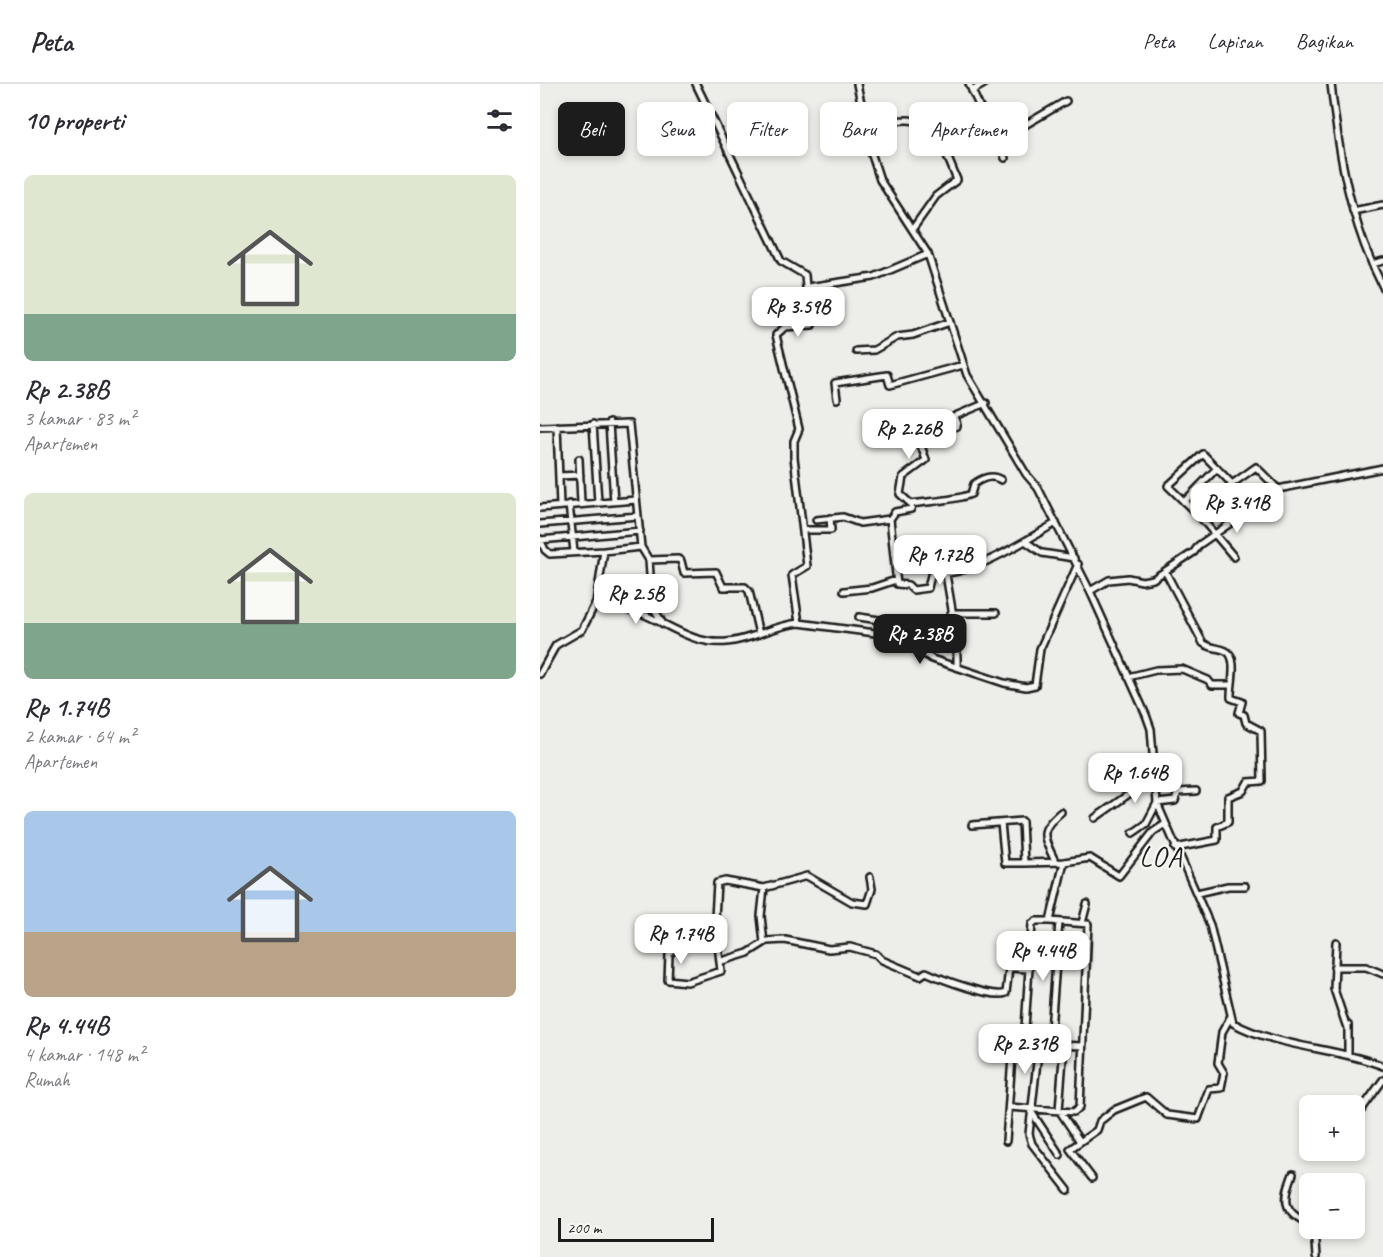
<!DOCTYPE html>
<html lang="id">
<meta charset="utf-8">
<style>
:root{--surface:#fff;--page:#f7f7f7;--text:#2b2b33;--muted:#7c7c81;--line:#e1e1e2;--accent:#1c1c1c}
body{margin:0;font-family:Caveat,sans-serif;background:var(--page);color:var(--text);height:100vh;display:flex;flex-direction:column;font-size:22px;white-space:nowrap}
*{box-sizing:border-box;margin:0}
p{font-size:20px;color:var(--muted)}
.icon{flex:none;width:33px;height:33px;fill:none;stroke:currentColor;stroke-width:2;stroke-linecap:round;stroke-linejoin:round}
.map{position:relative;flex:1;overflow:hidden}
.sheet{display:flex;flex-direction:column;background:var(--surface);width:540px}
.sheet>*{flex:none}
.hud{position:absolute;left:18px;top:18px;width:570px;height:54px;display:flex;gap:12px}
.controls{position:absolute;left:759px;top:1011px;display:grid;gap:12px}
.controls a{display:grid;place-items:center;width:66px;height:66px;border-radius:9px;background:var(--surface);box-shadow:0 3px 9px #0003;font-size:30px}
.scale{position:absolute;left:18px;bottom:15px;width:156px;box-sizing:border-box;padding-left:6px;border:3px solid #1c1c1c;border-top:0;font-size:16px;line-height:21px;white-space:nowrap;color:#1c1c1c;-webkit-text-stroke:4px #f6f6f2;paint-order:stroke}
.price{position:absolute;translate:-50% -51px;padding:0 14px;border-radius:12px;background:#fff;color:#222;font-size:20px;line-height:39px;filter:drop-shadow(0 2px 3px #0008)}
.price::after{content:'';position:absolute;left:50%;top:36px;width:18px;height:14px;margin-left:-9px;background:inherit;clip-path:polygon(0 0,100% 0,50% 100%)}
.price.selected{background:var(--accent);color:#fff}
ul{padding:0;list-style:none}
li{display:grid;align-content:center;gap:12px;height:318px;padding:0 24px}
li span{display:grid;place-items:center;height:186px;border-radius:9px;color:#555}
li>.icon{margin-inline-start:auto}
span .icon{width:108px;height:108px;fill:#fffc;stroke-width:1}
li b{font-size:26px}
h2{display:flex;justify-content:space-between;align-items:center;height:72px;padding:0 24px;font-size:26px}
.pill{padding:0 21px;border-radius:9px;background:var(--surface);box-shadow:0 3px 9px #0003;font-size:21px;line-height:54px}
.pill.selected{background:var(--accent);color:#fff}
header{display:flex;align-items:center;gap:36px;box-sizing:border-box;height:84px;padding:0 30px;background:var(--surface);border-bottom:2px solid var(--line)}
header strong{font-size:28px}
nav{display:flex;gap:33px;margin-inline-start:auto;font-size:21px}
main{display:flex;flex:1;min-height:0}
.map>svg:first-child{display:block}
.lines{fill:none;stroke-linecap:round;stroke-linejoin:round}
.minor-casing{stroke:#1c1c1c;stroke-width:10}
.minor{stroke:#f6f6f2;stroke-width:5}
.labels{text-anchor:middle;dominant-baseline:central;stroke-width:4.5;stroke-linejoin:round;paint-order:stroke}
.quarter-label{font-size:28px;letter-spacing:1.5px;fill:#1c1c1c;stroke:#f6f6f2}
</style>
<header>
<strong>Peta</strong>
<nav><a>Peta</a><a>Lapisan</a><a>Bagikan</a></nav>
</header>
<main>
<section class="sheet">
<h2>10 properti<svg class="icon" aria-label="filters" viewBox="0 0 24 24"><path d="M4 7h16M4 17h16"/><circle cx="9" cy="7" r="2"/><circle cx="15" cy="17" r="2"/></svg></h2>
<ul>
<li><span style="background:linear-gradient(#dfe7d0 75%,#7fa58c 0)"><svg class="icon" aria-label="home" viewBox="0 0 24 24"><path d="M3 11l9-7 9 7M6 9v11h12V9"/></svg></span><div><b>Rp 2.38B</b><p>3 kamar · 83 m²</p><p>Apartemen</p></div></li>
<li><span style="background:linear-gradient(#dfe7d0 70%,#7fa58c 0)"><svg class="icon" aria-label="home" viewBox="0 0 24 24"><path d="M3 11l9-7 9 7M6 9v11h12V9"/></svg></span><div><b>Rp 1.74B</b><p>2 kamar · 64 m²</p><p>Apartemen</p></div></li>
<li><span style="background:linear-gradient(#a9c7e8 65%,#b9a48a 0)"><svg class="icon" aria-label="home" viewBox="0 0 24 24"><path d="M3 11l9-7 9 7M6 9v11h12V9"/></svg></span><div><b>Rp 4.44B</b><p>4 kamar · 148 m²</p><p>Rumah</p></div></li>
</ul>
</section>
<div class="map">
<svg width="843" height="1173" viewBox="0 0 843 1173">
<rect width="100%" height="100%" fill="#edede9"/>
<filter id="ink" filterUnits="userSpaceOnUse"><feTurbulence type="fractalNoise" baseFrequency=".0167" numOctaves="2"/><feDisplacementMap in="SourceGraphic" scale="12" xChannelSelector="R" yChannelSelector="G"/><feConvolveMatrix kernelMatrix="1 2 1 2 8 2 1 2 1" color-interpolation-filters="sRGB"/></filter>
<g filter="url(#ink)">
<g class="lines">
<defs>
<path id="minor" d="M 156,0 L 241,177 L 265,191 L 267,215 L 273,230 L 272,241 L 245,243 L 236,251 L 259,345 L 254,357 L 254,373 L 267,482 L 252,491 L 259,539
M 317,0 L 332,71 L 340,96 L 388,170 L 427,291 L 486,390 L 498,404 L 550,507 L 606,631 L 611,645 L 617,719 L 670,841 L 693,939 C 739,964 795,963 843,982
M 429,0 L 456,58
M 791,0 C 799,71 810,139 843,203
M 432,7 L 444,0
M 326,40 C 344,40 379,28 391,46
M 460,56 L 465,74
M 813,127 L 843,121
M 374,143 L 396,112 L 417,96 L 406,69 L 456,58 L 526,17
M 832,180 L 843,177
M 268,203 L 334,193 L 388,170
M 316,267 L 334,266 L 357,253 L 373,251 L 410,238
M 297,315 L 295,299 L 347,291 L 350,301 L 423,281
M 69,339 L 74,418
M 53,340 L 58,418
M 17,342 L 20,422
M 0,343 L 89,340 L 101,463
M 39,375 L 41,419
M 19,392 L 40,391
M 692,400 L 663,370 L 628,402 L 661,434 L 694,473
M 644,418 L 677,384
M 677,418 L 695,436
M 29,420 L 34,468
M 371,420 C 390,417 414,417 431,410 L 434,400 C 442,394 452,390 461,396
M 0,424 L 96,416
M 661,434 L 692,400 L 716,383 L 738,405
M 350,435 L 357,500 L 368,501 L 373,506 L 388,504 L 391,491 C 437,490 477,461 516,439
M 276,436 L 303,433 L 320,439 L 350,435 L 355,428 L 371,425 L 372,421 L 360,410 L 363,393 L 386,376 L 379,356 L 417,342 L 415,332 L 446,319
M 0,440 L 98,432
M 263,446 L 291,446 L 290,434
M 0,455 L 5,466 L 10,470 L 64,467
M 0,456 L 100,447
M 485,457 L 502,469 L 534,474
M 109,476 L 138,475 L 141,477 L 144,489 L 176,488 L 183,503 L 205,503 L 209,507 L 219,550
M 625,487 L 663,559 C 671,565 678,563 686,567 C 699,573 690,603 691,614 L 702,618 L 699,629 L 704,631 L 706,639 L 721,647 L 722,697 L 708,698 L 703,707 L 688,713 L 688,738 L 677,743 L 677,756 L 635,764
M 406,490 C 411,522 418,551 417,583
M 304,507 L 332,504 L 356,496
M 550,507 L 569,496 L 588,494 L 602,497 L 613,495 L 654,468 L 659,461 L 695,436 L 723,412 L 738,405 L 843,384
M 56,519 L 64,467 L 101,463 L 109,476 L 112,521 L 123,540
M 411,529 L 456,529
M 319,533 L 346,537 L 345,550
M 0,590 L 16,561 L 42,546 L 55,520 L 61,518 C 75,524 91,525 105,531 C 133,543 155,561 187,558 C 212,556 234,541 259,539 L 358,552 L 392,575 L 464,599 L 486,603 L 495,601 L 500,565 L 538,480
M 588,593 L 616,586 L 642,585 L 668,596 L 672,601 L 690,601
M 555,734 L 613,693
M 461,739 L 465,779 L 484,779
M 432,741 L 482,737 L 484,779 L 524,778
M 593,749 L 606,740 L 617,719 L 635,717 L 638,708 L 656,707
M 515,777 C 503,752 498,747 521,728
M 224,804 L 221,832 L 224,859
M 657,809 L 688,802 L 705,802
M 542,839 L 547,820
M 155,841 L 129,871 L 128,896 L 147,898 L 181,887 L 175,834 L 177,799 L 185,797 L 224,804 L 267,792 L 312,818 L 327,820 L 332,805 L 330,793
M 796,858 L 794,905 L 806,941 L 808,941 L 808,971
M 182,877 L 208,869 L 227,857 L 245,856 L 289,865 L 310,863 L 336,870 L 342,876 L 380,892 L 386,888 C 401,895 454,915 466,909 L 469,884 L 488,885
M 794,883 L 826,883 L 843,890
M 484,959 L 492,840 L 496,837 L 510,837
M 499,960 L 489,1050 L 492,1060 L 528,1106
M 510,960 L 519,838
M 524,961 L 519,1026 L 539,1056
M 469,1023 L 534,1028 L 540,1023 L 548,840 L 510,837 L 524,778 L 550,774 L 579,792 L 613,748 L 625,740
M 493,1030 L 520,1071
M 814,1036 L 843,996
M 466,1057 L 473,959 L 542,962
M 753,1090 C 743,1116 742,1128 770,1140
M 552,1094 L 530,1065 L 557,1046 L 560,1037 L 574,1026 L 606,1013 L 627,1031 L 658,1035 L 669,1005 L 681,1004 L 684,989 L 678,979 L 682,948 L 691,932
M 774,1144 L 776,1173"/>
</defs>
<!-- minor casing -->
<use href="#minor" class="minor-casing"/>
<!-- minor -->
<use href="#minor" class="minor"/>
</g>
</g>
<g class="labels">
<!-- quarter labels -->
<g class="quarter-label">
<text x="621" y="772">LOA</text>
</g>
</g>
</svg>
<div class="controls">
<a>+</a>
<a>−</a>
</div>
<div class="scale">200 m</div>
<b class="price" style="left:258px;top:254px">Rp 3.59B</b>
<b class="price" style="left:369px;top:376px">Rp 2.26B</b>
<b class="price" style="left:697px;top:450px">Rp 3.41B</b>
<b class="price" style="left:400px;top:502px">Rp 1.72B</b>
<b class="price" style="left:96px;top:541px">Rp 2.5B</b>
<b class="price selected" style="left:380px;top:581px">Rp 2.38B</b>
<b class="price" style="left:595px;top:720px">Rp 1.64B</b>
<b class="price" style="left:141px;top:881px">Rp 1.74B</b>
<b class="price" style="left:503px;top:898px">Rp 4.44B</b>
<b class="price" style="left:485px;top:991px">Rp 2.31B</b>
<div class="hud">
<a class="pill selected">Beli</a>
<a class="pill">Sewa</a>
<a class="pill">Filter</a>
<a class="pill">Baru</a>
<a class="pill">Apartemen</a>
</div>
</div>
</main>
